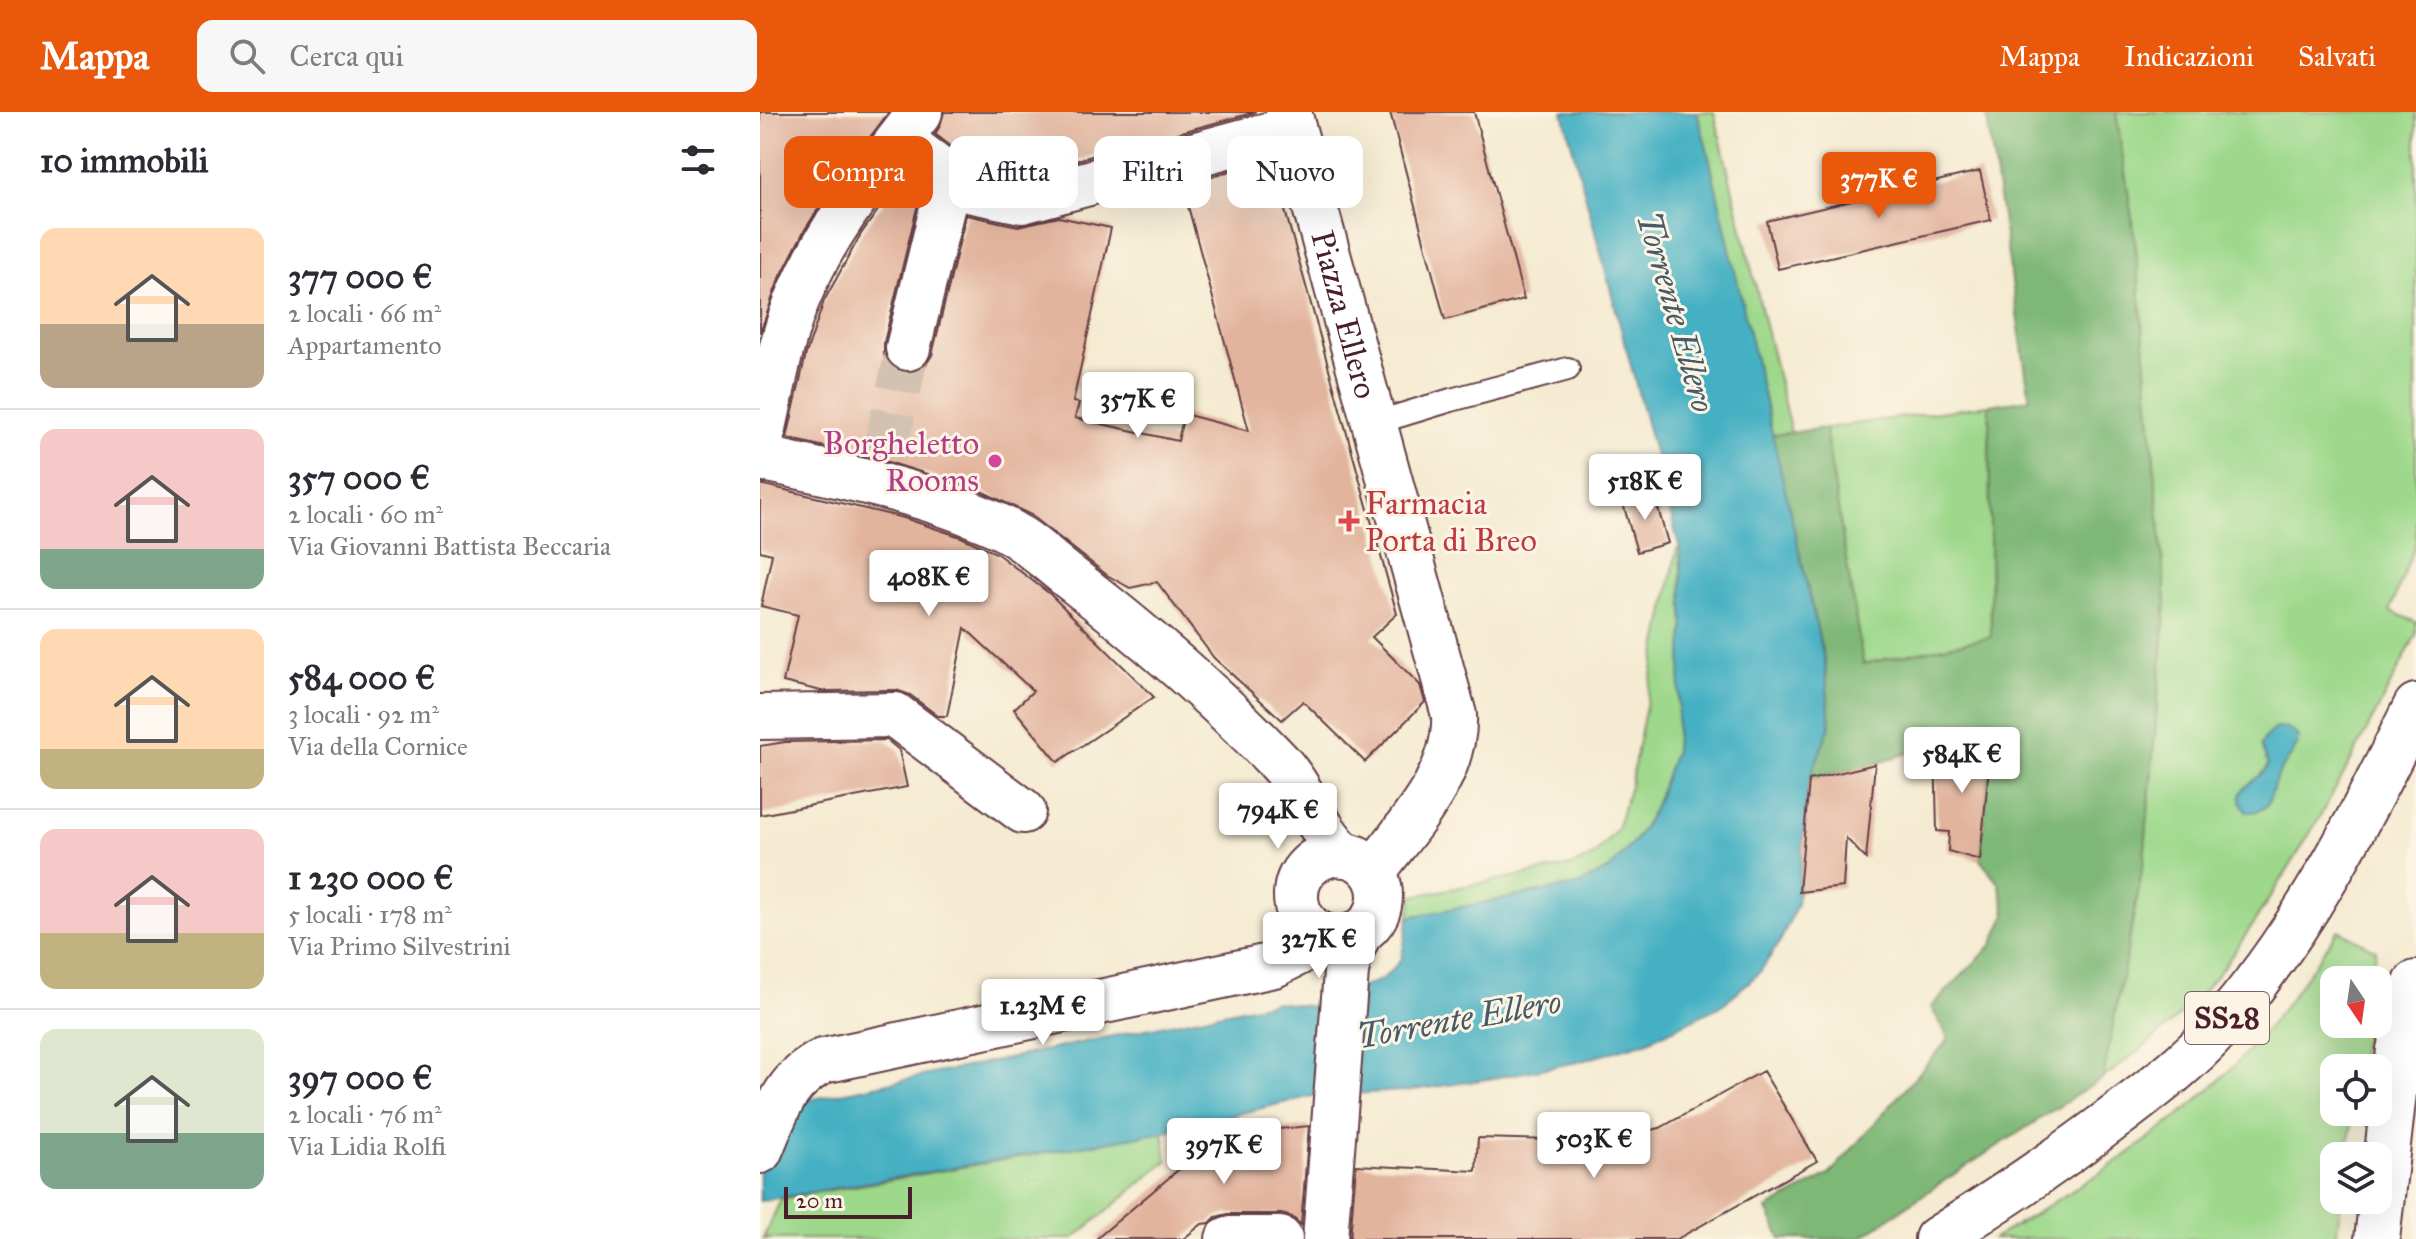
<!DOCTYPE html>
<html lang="it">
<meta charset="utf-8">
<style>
:root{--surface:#fff;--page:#f7f7f7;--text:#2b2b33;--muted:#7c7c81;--line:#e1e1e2;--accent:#ea580c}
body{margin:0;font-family:"IM FELL Great Primer",serif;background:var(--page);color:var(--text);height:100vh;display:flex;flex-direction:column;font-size:30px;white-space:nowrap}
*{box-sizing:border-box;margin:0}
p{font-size:26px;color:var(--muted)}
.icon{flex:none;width:44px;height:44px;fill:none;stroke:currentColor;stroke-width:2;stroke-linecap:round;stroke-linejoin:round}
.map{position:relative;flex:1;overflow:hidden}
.details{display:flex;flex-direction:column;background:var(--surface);width:760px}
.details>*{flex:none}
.guide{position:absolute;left:24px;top:24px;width:760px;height:72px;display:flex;gap:16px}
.needle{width:52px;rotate:167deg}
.fabs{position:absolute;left:1560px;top:854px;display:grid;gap:16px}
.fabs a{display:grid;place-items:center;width:72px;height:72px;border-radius:16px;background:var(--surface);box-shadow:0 8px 32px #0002;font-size:40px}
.scale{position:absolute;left:24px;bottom:20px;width:128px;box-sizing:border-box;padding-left:8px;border:4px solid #4a1f2b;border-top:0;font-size:22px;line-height:28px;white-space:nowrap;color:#4a1f2b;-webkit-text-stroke:6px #fcf5e5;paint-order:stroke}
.price{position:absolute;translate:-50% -68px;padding:0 18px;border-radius:8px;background:#fff;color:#222;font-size:26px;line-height:52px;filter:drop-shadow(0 2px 4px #0008)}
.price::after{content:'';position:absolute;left:50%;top:48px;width:24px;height:18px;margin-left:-12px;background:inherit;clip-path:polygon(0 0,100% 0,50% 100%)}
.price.active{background:var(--accent);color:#fff}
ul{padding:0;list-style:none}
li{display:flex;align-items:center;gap:24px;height:200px;padding:0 40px}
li+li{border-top:2px solid var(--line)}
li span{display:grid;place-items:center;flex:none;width:224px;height:160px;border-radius:16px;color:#555}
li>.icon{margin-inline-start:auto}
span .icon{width:96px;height:96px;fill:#fffc;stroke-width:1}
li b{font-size:34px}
h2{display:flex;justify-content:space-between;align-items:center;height:96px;padding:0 40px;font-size:34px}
.tag{padding:0 28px;border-radius:16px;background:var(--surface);box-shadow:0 8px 32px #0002;font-size:28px;line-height:72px}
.tag.active{background:var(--accent);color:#fff}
header{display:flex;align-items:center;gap:48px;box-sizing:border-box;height:112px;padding:0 40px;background:var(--accent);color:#fff}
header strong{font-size:38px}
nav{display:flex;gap:44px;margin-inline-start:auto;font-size:28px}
.search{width:560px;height:72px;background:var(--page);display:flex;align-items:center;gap:20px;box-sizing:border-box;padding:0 28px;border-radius:16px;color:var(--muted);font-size:30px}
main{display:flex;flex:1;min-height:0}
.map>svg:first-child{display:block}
.green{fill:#9dd88b;stroke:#747c5b;stroke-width:2}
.forest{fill:#7eb877;stroke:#646c51;stroke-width:2}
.water{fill:#45b0c3;stroke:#486877;stroke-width:2}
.building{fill:#e2b49e}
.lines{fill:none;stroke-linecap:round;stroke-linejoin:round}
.street-tunnel{stroke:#d3c2b1;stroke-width:44;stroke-dasharray:44 22;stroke-linecap:butt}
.lane-casing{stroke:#643e44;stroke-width:26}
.street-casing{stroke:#643e44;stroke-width:48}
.secondary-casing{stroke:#643e44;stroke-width:48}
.primary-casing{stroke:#643e44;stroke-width:48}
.lane{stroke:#fff;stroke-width:22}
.street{stroke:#fff;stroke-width:44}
.secondary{stroke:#fff;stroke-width:44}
.primary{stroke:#fff;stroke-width:44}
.hotel-dot{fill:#d1479c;stroke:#fcf5e5;stroke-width:3}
.health-dot{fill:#e0444e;stroke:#fcf5e5;stroke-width:3}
.labels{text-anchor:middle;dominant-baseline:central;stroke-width:6;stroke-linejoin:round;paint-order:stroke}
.shield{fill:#fcf5e5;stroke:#7f5f63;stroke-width:2}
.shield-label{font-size:30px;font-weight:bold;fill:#4a1f2b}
.street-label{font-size:32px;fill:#4a1f2b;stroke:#fcf5e5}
.hotel-label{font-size:32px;fill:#b23c85;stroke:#fcf5e5;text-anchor:end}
.health-label{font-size:32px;fill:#be3a42;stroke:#fcf5e5;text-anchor:start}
.water-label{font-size:34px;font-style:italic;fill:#485968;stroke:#fcf5e5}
</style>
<header>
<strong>Mappa</strong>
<div class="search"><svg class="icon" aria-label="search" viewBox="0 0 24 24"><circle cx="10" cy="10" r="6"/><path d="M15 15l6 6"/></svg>Cerca qui</div>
<nav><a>Mappa</a><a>Indicazioni</a><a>Salvati</a></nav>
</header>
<main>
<section class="details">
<h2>10 immobili<svg class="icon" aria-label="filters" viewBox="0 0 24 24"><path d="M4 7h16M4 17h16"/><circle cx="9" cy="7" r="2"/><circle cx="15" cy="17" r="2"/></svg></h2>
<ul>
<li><span style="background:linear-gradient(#ffd9b3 60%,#b9a48a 0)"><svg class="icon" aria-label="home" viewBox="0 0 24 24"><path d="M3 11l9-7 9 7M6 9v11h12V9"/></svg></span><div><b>377 000 €</b><p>2 locali · 66 m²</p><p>Appartamento</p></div></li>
<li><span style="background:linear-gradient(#f6c9c9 75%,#7fa58c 0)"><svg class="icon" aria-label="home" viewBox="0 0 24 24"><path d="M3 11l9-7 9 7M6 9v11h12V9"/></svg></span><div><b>357 000 €</b><p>2 locali · 60 m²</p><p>Via Giovanni Battista Beccaria</p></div></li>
<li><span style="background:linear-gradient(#ffd9b3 75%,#c2b280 0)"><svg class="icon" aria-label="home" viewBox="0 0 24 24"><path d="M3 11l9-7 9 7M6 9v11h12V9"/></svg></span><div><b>584 000 €</b><p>3 locali · 92 m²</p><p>Via della Cornice</p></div></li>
<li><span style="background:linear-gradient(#f6c9c9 65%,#c2b280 0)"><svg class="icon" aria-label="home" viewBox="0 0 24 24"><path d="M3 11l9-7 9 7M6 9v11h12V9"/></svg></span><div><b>1 230 000 €</b><p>5 locali · 178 m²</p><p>Via Primo Silvestrini</p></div></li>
<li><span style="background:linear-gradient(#dfe7d0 65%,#7fa58c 0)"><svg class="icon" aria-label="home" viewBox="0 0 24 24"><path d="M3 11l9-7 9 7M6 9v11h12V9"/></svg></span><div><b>397 000 €</b><p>2 locali · 76 m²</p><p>Via Lidia Rolfi</p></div></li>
</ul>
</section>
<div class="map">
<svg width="1656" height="1127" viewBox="0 0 1656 1127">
<rect width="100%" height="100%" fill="#fcf5e5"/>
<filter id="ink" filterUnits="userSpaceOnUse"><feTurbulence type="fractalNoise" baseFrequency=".0125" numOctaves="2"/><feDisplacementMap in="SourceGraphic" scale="16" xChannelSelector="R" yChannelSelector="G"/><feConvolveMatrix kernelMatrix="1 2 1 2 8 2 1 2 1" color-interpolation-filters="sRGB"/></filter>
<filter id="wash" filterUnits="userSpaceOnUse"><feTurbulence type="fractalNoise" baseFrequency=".006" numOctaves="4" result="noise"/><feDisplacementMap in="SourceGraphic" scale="32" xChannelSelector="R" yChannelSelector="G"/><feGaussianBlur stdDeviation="1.8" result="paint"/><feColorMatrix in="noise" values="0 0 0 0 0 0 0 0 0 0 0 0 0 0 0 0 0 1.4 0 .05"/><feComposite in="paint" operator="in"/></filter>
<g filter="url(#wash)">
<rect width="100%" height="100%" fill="#f5ebd2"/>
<!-- green -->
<path class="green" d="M 937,0 L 954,0 L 1031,321 L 1012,323 Z
M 1356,0 L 1656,0 L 1656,430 L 1630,499 L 1656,510 L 1656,523 C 1608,617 1560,712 1501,799 C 1484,826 1466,854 1444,878 C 1414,912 1379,939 1343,966 L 1384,748 L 1406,490 L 1375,127 Z
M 1229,293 L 1231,525 L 1103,552 L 1065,316 Z
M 917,437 L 920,437 L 924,515 L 915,638 L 894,697 L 876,727 L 850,757 L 820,772 L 649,805 L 653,784 L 811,754 L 834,744 L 857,717 L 870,674 Z
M 1578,818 L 1616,838 L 1612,868 L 1574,868 L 1574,912 L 1606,912 L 1599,956 L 1574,956 L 1574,1000 L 1593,1000 L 1587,1044 L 1574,1044 L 1574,1088 L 1581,1088 L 1576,1127 L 1233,1127 C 1310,1081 1387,1035 1453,974 C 1503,929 1541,873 1578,818 Z
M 403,1020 L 407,1049 L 313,1127 L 3,1127 L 21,1087 Z"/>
<!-- forest -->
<path class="forest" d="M 1226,0 L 1356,0 L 1375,127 L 1406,490 L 1384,748 L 1343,966 L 1176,1074 L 1099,1127 L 1021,1127 L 1007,1097 L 1069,1063 L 1189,927 L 1171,895 L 1232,833 L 1246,802 L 1239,771 L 1220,748 L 1231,634 L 1175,632 L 1115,652 L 1049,668 L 1070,614 L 1065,552 L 1012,323 L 1065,316 L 1103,552 L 1231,525 L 1229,293 L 1270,287 Z"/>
<!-- water -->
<path class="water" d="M 803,0 L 937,0 L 949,45 L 1065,552 L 1070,614 L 1049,668 L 1037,792 L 1021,828 L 999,861 L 961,894 L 886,930 L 818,950 L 728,967 L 647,979 L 552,984 L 403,1020 L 0,1089 L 0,998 L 515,890 L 554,895 L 623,867 L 641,848 L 649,805 L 820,772 L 850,757 L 876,727 L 894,697 L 915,638 L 924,515 L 920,437 Z
M 1515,616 L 1529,617 L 1539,625 C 1533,648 1525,648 1517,665 C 1512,674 1512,688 1505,695 C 1499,700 1494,700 1487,700 C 1466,674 1500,672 1508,653 L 1501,634 L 1505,625 Z"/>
<g id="blocks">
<!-- building -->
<path class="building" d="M 0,0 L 129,0 L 75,71 L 44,119 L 18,170 L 0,221 Z
M 184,0 L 496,0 L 261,63 L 218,55 L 175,22 L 180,14 Z
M 630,0 L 714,0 L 764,187 L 685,208 Z
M 511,48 L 637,502 L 612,525 L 660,573 L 665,590 L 605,650 L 543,589 L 522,608 L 454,546 L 397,470 L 370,476 L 347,463 L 271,403 L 219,378 L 128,350 L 27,326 L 46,242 L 64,189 L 101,122 L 144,62 L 162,75 L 124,230 L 124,244 L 131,255 L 143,260 L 154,260 L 165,254 L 172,243 L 206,103 L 258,114 L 299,105 L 351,116 L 313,290 L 319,291 L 315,306 L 418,329 L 424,302 L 489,319 L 422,72 Z
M 1220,59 L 1231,108 L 1018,157 L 1007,109 Z
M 0,372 L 144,406 L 201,425 L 236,441 L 290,482 L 394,585 L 298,650 L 254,597 L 273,579 L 205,516 L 187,604 L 178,604 L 150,583 L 136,578 L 61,579 L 23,570 L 38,503 L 1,494 L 12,442 L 0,439 Z
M 893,379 L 908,431 L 877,440 L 862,388 Z
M 127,628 L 139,638 L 147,675 L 0,703 L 0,634 L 25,630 Z
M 1175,632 L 1231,634 L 1220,748 L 1188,739 L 1189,720 L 1177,719 Z
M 1115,652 L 1106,747 L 1086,726 L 1083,775 L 1039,780 L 1049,668 Z
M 1003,959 L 1057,1049 L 917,1127 L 590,1127 L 596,1053 L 716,1059 L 718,1026 L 840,1029 L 900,1016 Z
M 549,1014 L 541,1113 L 532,1105 L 521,1102 L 468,1102 L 456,1105 L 450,1111 L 442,1112 L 423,1127 L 336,1127 L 449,1032 L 448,1024 Z"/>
</g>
</g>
<g filter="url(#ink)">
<use href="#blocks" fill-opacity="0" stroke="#643e44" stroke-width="2"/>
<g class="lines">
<!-- street-tunnel -->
<path class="street-tunnel" d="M 124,343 L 148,236"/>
<defs>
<path id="lane" d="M 615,311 L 691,288 L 808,257"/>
<path id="street" d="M 140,27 L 208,78 L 262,89 L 533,16
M 148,236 L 190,64
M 0,333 C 13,281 19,228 41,179 C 69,113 118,56 160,0
M 0,346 C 81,364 163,379 239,414 C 265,426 286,447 308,464 C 379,519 451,580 514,645 C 543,674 554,714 584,743
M 0,605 L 135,603 L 263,699
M 468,1127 L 520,1127
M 565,1127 L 586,860 L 589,844 L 599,822
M 1617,1127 L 1639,938 L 1656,871"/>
<g id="secondary">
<path id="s1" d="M 529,0 L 694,603 C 697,664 647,714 613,760"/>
<circle cx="578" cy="784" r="42"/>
<path d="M 0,1039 C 17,999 23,970 63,949 L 514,853 L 538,841 L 557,821"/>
</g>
<path id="primary" d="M 1177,1127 C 1239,1088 1300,1047 1358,1003 C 1392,977 1427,951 1455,920 C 1541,824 1600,708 1656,594"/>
</defs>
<!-- lane casing -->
<use href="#lane" class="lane-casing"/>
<!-- street casing -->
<use href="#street" class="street-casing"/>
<!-- secondary casing -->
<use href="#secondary" class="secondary-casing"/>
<!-- primary casing -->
<use href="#primary" class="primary-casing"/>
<!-- lane -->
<use href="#lane" class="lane"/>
<!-- street -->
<use href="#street" class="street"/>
<!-- secondary -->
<use href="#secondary" class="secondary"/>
<!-- primary -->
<use href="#primary" class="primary"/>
</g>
</g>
<!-- markers -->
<circle class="hotel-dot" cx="235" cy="349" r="8"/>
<path class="health-dot" d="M585 397h8v8h8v8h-8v8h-8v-8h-8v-8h8z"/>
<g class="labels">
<!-- shield labels -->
<rect class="shield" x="1425" y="880" width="84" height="52" rx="6"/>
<g class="shield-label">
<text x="1467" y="906">SS28</text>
</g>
<!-- street labels -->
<g class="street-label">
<text stroke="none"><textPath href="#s1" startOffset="210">Piazza Ellero</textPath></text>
</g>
<!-- hotel labels -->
<g class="hotel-label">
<text x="219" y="331">Borgheletto<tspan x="219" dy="37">Rooms</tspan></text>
</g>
<!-- health labels -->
<g class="health-label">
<text x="605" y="391">Farmacia<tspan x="605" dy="37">Porta di Breo</tspan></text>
</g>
<!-- water labels -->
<g class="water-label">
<text transform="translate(916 200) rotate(74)">Torrente Ellero</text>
<text transform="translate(699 907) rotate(-10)">Torrente Ellero</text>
</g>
</g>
</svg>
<div class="fabs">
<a><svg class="needle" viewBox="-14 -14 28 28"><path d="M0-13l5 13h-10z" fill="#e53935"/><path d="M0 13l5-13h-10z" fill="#7c7c81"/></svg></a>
<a><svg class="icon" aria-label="locate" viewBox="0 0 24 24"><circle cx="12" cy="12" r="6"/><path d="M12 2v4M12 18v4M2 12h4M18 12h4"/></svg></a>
<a><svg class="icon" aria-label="layers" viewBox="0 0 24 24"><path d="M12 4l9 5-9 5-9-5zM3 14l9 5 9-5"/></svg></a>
</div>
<div class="scale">20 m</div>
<b class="price active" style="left:1119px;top:108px">377K €</b>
<b class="price" style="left:378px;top:328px">357K €</b>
<b class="price" style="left:885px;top:410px">518K €</b>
<b class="price" style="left:169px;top:506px">408K €</b>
<b class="price" style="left:1202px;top:683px">584K €</b>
<b class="price" style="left:518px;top:739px">794K €</b>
<b class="price" style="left:559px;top:868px">327K €</b>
<b class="price" style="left:283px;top:935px">1.23M €</b>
<b class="price" style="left:834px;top:1068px">503K €</b>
<b class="price" style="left:464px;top:1074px">397K €</b>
<div class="guide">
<a class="tag active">Compra</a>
<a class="tag">Affitta</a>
<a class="tag">Filtri</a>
<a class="tag">Nuovo</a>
</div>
</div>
</main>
